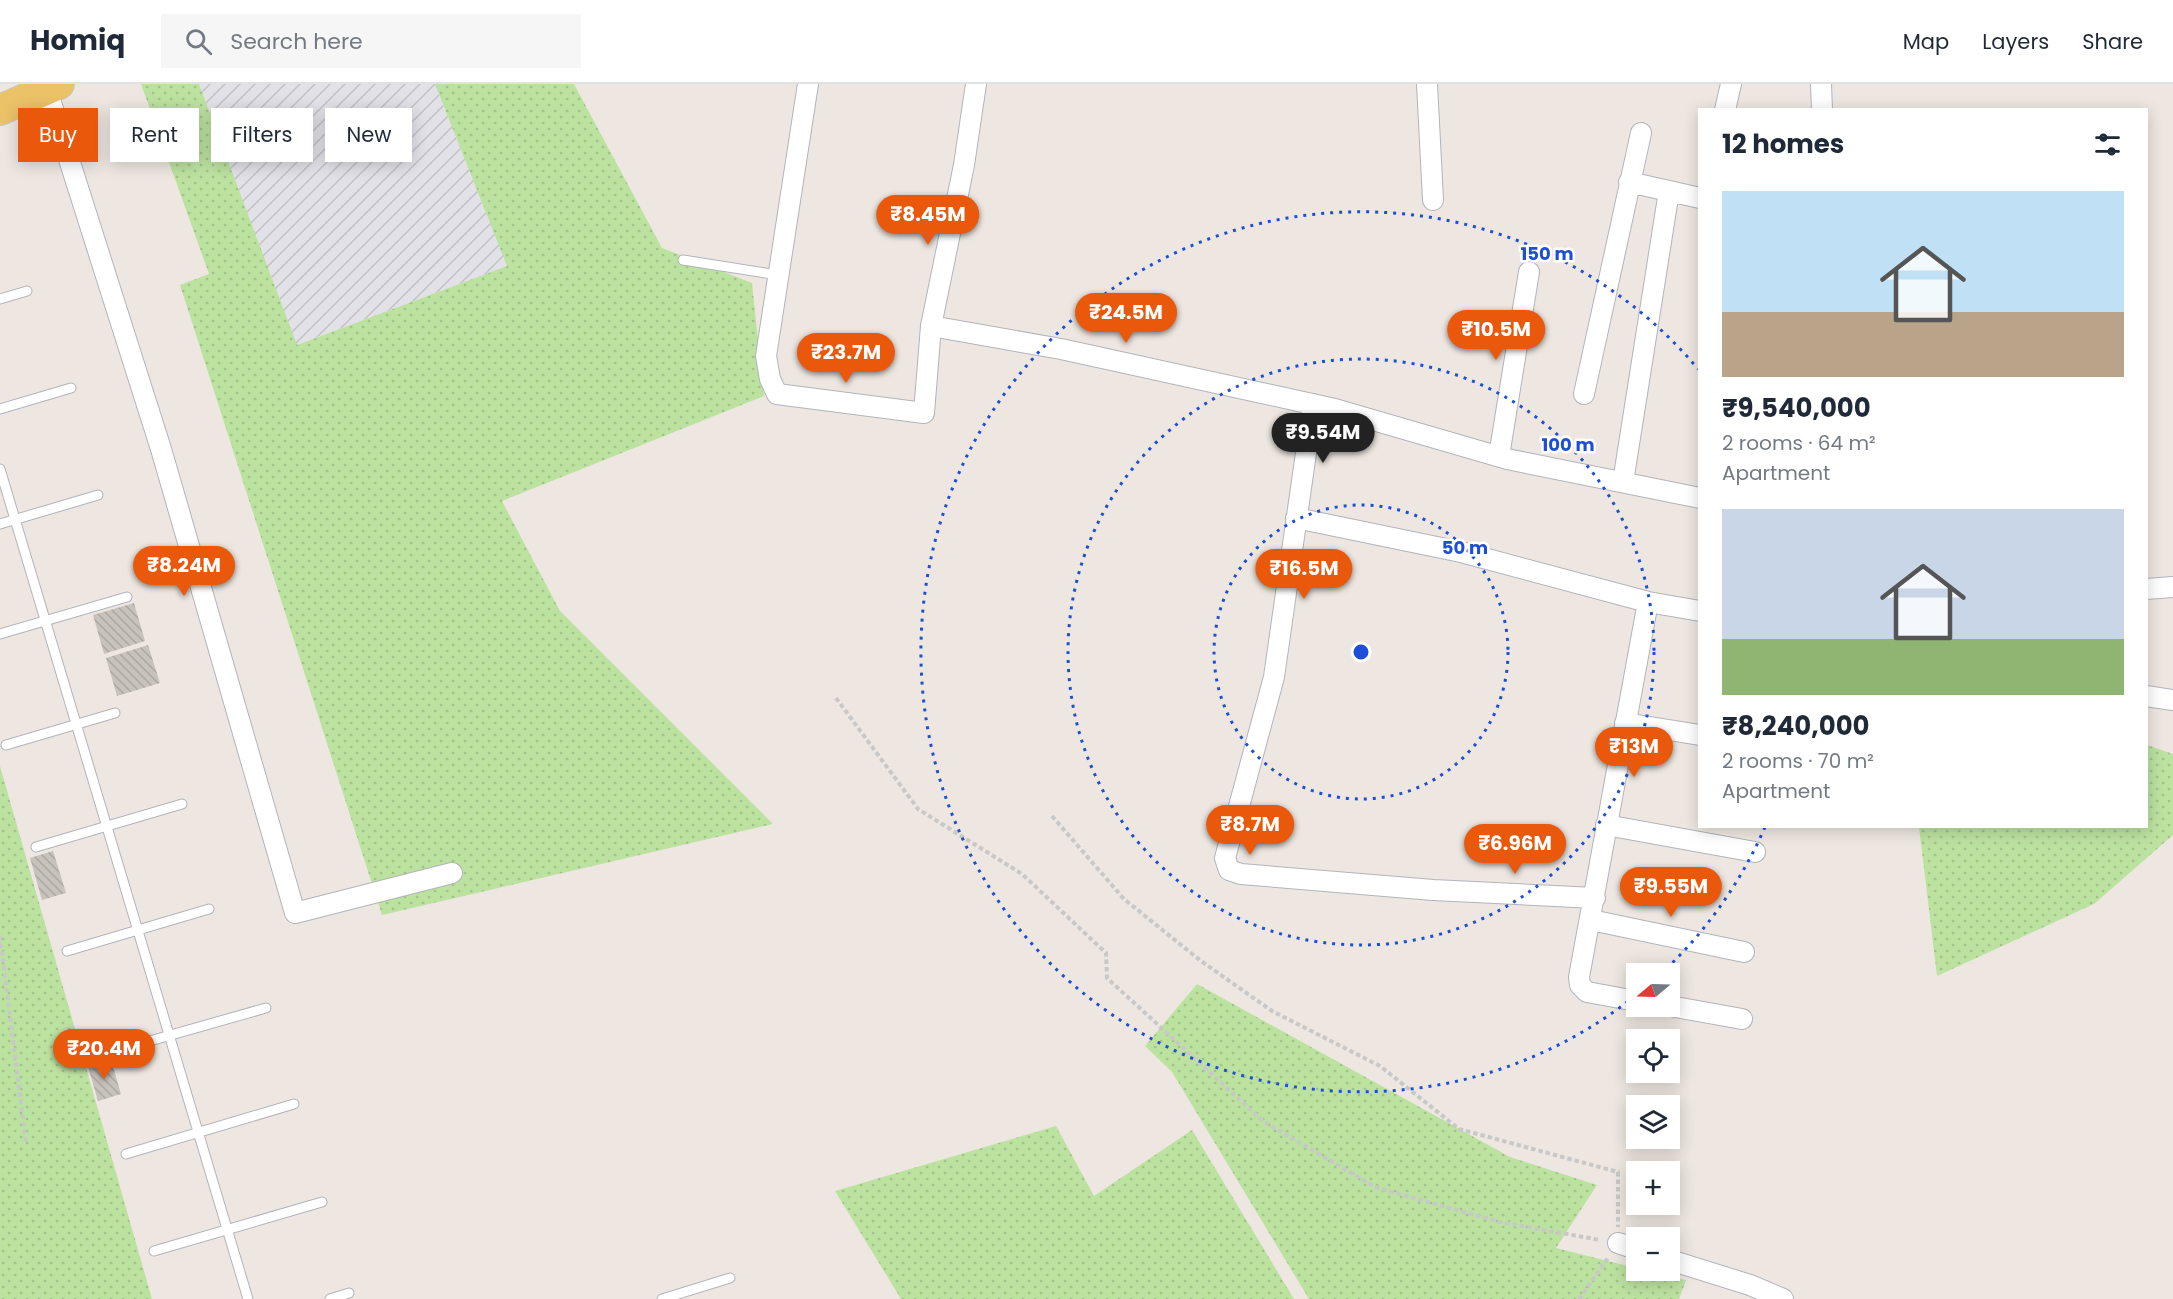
<!DOCTYPE html>
<meta charset="utf-8">
<style>
:root{--surface:#fff;--page:#f6f6f7;--text:#1f2937;--muted:#747a83;--line:#e0e1e3;--accent:#ea580c}
body{margin:0;font-family:Poppins,sans-serif;background:var(--page);color:var(--text);height:100vh;display:flex;flex-direction:column;font-size:22px;white-space:nowrap}
*{box-sizing:border-box;margin:0}
p{font-size:20px;color:var(--muted)}
.icon{flex:none;width:33px;height:33px;fill:none;stroke:currentColor;stroke-width:2;stroke-linecap:round;stroke-linejoin:round}
.map{position:relative;flex:1;overflow:hidden}
.side{position:absolute;left:1698px;top:24px;width:450px;height:720px;display:flex;flex-direction:column;background:var(--surface);border-radius:0px;box-shadow:0 3px 15px #0003}
.side>*{flex:none}
.banner{position:absolute;left:18px;top:24px;width:570px;height:54px;display:flex;gap:12px}
.needle{width:39px;rotate:251deg}
.buttons{position:absolute;left:1626px;top:879px;display:grid;gap:12px}
.buttons a{display:grid;place-items:center;width:54px;height:54px;border-radius:0px;background:var(--surface);box-shadow:0 3px 15px #0003;font-size:30px}
.price{position:absolute;translate:-50% -51px;padding:0 14px;border-radius:21px;background:var(--accent);color:#fff;font-size:20px;line-height:39px;filter:drop-shadow(0 2px 3px #0008)}
.price::after{content:'';position:absolute;left:50%;top:36px;width:18px;height:14px;margin-left:-9px;background:inherit;clip-path:polygon(0 0,100% 0,50% 100%)}
.price.current{background:#222;color:#fff}
ul{padding:0;list-style:none}
li{display:grid;align-content:center;gap:12px;height:318px;padding:0 24px}
li span{display:grid;place-items:center;height:186px;border-radius:0px;color:#555}
li>.icon{margin-inline-start:auto}
span .icon{width:108px;height:108px;fill:#fffc;stroke-width:1}
li b{font-size:26px}
h2{display:flex;justify-content:space-between;align-items:center;height:72px;padding:0 24px;font-size:26px}
.pill{padding:0 21px;border-radius:0px;background:var(--surface);box-shadow:0 3px 15px #0003;font-size:21px;line-height:54px}
.pill.current{background:var(--accent);color:#fff}
header{display:flex;align-items:center;gap:36px;box-sizing:border-box;height:84px;padding:0 30px;background:var(--surface);border-bottom:2px solid var(--line)}
header strong{font-size:28px}
nav{display:flex;gap:33px;margin-inline-start:auto;font-size:21px}
.search{width:420px;height:54px;background:var(--page);display:flex;align-items:center;gap:15px;box-sizing:border-box;padding:0 21px;border-radius:0px;color:var(--muted);font-size:22px}
.map>svg:first-child{display:block}
.industrial{fill:url(#industrial-furrows)}
.grass{fill:url(#grass-dots)}
.building{fill:url(#building-back-hatch)}
.lines{fill:none;stroke-linecap:round;stroke-linejoin:round}
.service-casing{stroke:#b1b4bd;stroke-width:11}
.minor-casing{stroke:#b1b4bd;stroke-width:22}
.primary-casing{stroke:#c8c8c8;stroke-width:32}
.path{stroke:#c8c8c8;stroke-width:4;stroke-dasharray:4.5 3;stroke-linecap:butt}
.service{stroke:#fff;stroke-width:9}
.minor{stroke:#fff;stroke-width:20}
.primary{stroke:#ecc268;stroke-width:30}
.ring{fill:none;stroke:#1d4ed8;stroke-width:3;stroke-dasharray:3 6}
.centre{fill:#1d4ed8;stroke:#fff;stroke-width:3}
.ring-label{font-size:18px;text-anchor:middle;font-weight:bold;fill:#1d4ed8;stroke:#fff;stroke-width:5;stroke-linejoin:round;paint-order:stroke}
</style>
<header>
<strong>Homiq</strong>
<div class="search"><svg class="icon" aria-label="search" viewBox="0 0 24 24"><circle cx="10" cy="10" r="6"/><path d="M15 15l6 6"/></svg>Search here</div>
<nav><a>Map</a><a>Layers</a><a>Share</a></nav>
</header>
<div class="map">
<svg width="2173" height="1215" viewBox="0 0 2173 1215">
<defs>
<pattern id="industrial-furrows" width="10" height="10" patternUnits="userSpaceOnUse" patternTransform="scale(1.5)"><rect width="10" height="10" fill="#e2e1e7"/><path d="M-1 1l2-2M0 10L10 0M9 11l2-2" fill="none" stroke="#c2c1c6"/></pattern>
<pattern id="grass-dots" width="8" height="8" patternUnits="userSpaceOnUse" patternTransform="scale(1.5)"><rect width="8" height="8" fill="#bce2a0"/><path d="M2 2h.1M6 6h.1" fill="none" stroke="#a2c28a" stroke-width="1.8" stroke-linecap="round"/></pattern>
<pattern id="building-back-hatch" width="6" height="6" patternUnits="userSpaceOnUse" patternTransform="scale(1.5)"><rect width="6" height="6" fill="#c7c2bc"/><path d="M-1 5l2 2M0 0l6 6M5-1l2 2" fill="none" stroke="#aba7a2"/></pattern>
</defs>
<rect width="100%" height="100%" fill="#eee7e1"/>
<!-- industrial -->
<path class="industrial" d="M 199,0 L 435,0 L 507,182 L 296,261 Z"/>
<!-- grass -->
<path class="grass" d="M 141,0 L 199,0 L 297,261 L 507,182 L 435,0 L 574,0 L 662,164 L 752,199 L 764,312 L 502,417 L 560,527 L 773,740 L 382,831 L 180,201 L 209,190 Z
M 2147,661 L 2173,670 L 2173,751 L 2094,820 L 1937,892 L 1919,743 L 2146,742 Z
M 0,682 L 152,1215 L 0,1215 Z
M 1197,900 L 1510,1073 L 1597,1101 L 1556,1164 L 1636,1184 L 1636,1186 L 1686,1196 L 1679,1215 L 1309,1215 L 1172,988 L 1145,962 Z
M 1056,1042 L 1094,1112 L 1192,1046 L 1294,1215 L 901,1215 L 835,1107 Z"/>
<!-- building -->
<path class="building" d="M 134,519 L 145,557 L 104,570 L 93,531 Z
M 148,561 L 160,599 L 117,612 L 106,574 Z
M 53,767 L 66,809 L 42,816 L 30,774 Z
M 111,976 L 121,1010 L 98,1017 L 88,983 Z"/>
<g class="lines">
<defs>
<path id="service" d="M 683,176 L 778,191
M 0,215 L 27,207
M 0,325 L 71,304
M 0,385 L 248,1215
M 0,440 L 98,411
M 0,550 L 127,513
M 6,661 L 115,629
M 36,763 L 182,720
M 67,867 L 209,825
M 97,972 L 266,924
M 126,1070 L 294,1020
M 154,1167 L 322,1118
M 330,1215 L 349,1209
M 662,1215 L 730,1194"/>
<path id="minor" d="M 808,0 L 766,272 L 770,295 L 777,310 L 924,329 L 931,242 L 964,81 L 976,0
M 1427,0 L 1433,116
M 1821,0 L 1822,26
M 47,6 L 161,365 L 295,829 L 452,789
M 1725,26 L 1731,0
M 1629,98 L 1700,114
M 931,242 L 1061,265 L 1335,325 L 1507,375 L 1700,414
M 1584,310 L 1641,49
M 1313,320 L 1274,593 L 1225,774 L 1229,786 L 1241,790 L 1433,806 L 1595,814
M 1499,372 L 1529,188
M 1623,398 L 1669,107
M 1296,434 L 1461,468 L 1648,518 L 1700,527
M 2146,505 L 2173,503
M 2146,612 L 2173,616
M 1625,639 L 1700,651
M 1606,741 L 1755,768
M 1591,836 L 1744,868
M 1636,917 L 1587,908 L 1580,901 L 1579,893 L 1648,518
M 1670,922 L 1742,935
M 1618,1159 L 1636,1165
M 1670,1176 L 1750,1201 L 1783,1215"/>
<path id="primary" d="M 0,26 L 59,0"/>
</defs>
<!-- service casing -->
<use href="#service" class="service-casing"/>
<!-- minor casing -->
<use href="#minor" class="minor-casing"/>
<!-- primary casing -->
<use href="#primary" class="primary-casing"/>
<!-- path -->
<path class="path" d="M 836,614 L 918,725 L 1022,790 L 1106,869 L 1107,894 L 1263,1037 L 1375,1103 L 1500,1138 L 1600,1156
M 1052,732 L 1124,815 L 1201,877 L 1272,927 L 1380,982 L 1459,1045 L 1618,1088 L 1618,1143
M 0,852 L 26,1060
M 1579,1215 L 1608,1174"/>
<!-- service -->
<use href="#service" class="service"/>
<!-- minor -->
<use href="#minor" class="minor"/>
<!-- primary -->
<use href="#primary" class="primary"/>
</g>
<!-- distance rings -->
<g class="ring">
<circle cx="1361" cy="568" r="147"/>
<circle cx="1361" cy="568" r="293"/>
<path d="M1765 743A440 440 0 0 1 1664 887M1635 912A440 440 0 1 1 1698 285"/>
</g>
<circle cx="1361" cy="568" r="9" class="centre"/>
<g class="ring-label">
<text x="1547" y="176">150 m</text>
<text x="1568" y="367">100 m</text>
<text x="1465" y="470">50 m</text>
</g>
</svg>
<div class="buttons">
<a><svg class="needle" viewBox="-14 -14 28 28"><path d="M0-13l5 13h-10z" fill="#e53935"/><path d="M0 13l5-13h-10z" fill="#747a83"/></svg></a>
<a><svg class="icon" aria-label="locate" viewBox="0 0 24 24"><circle cx="12" cy="12" r="6"/><path d="M12 2v4M12 18v4M2 12h4M18 12h4"/></svg></a>
<a><svg class="icon" aria-label="layers" viewBox="0 0 24 24"><path d="M12 4l9 5-9 5-9-5zM3 14l9 5 9-5"/></svg></a>
<a>+</a>
<a>−</a>
</div>
<b class="price" style="left:928px;top:162px">₹8.45M</b>
<b class="price" style="left:1126px;top:260px">₹24.5M</b>
<b class="price" style="left:1496px;top:277px">₹10.5M</b>
<b class="price" style="left:846px;top:300px">₹23.7M</b>
<b class="price current" style="left:1323px;top:380px">₹9.54M</b>
<b class="price" style="left:184px;top:513px">₹8.24M</b>
<b class="price" style="left:1304px;top:516px">₹16.5M</b>
<b class="price" style="left:1634px;top:694px">₹13M</b>
<b class="price" style="left:1250px;top:772px">₹8.7M</b>
<b class="price" style="left:1515px;top:791px">₹6.96M</b>
<b class="price" style="left:1671px;top:834px">₹9.55M</b>
<b class="price" style="left:104px;top:996px">₹20.4M</b>
<div class="banner">
<a class="pill current">Buy</a>
<a class="pill">Rent</a>
<a class="pill">Filters</a>
<a class="pill">New</a>
</div>
<section class="side">
<h2>12 homes<svg class="icon" aria-label="filters" viewBox="0 0 24 24"><path d="M4 7h16M4 17h16"/><circle cx="9" cy="7" r="2"/><circle cx="15" cy="17" r="2"/></svg></h2>
<ul>
<li><span style="background:linear-gradient(#bfe0f5 65%,#b9a48a 0)"><svg class="icon" aria-label="home" viewBox="0 0 24 24"><path d="M3 11l9-7 9 7M6 9v11h12V9"/></svg></span><div><b>₹9,540,000</b><p>2 rooms · 64 m²</p><p>Apartment</p></div></li>
<li><span style="background:linear-gradient(#c9d6e8 70%,#8fb573 0)"><svg class="icon" aria-label="home" viewBox="0 0 24 24"><path d="M3 11l9-7 9 7M6 9v11h12V9"/></svg></span><div><b>₹8,240,000</b><p>2 rooms · 70 m²</p><p>Apartment</p></div></li>
</ul>
</section>
</div>
